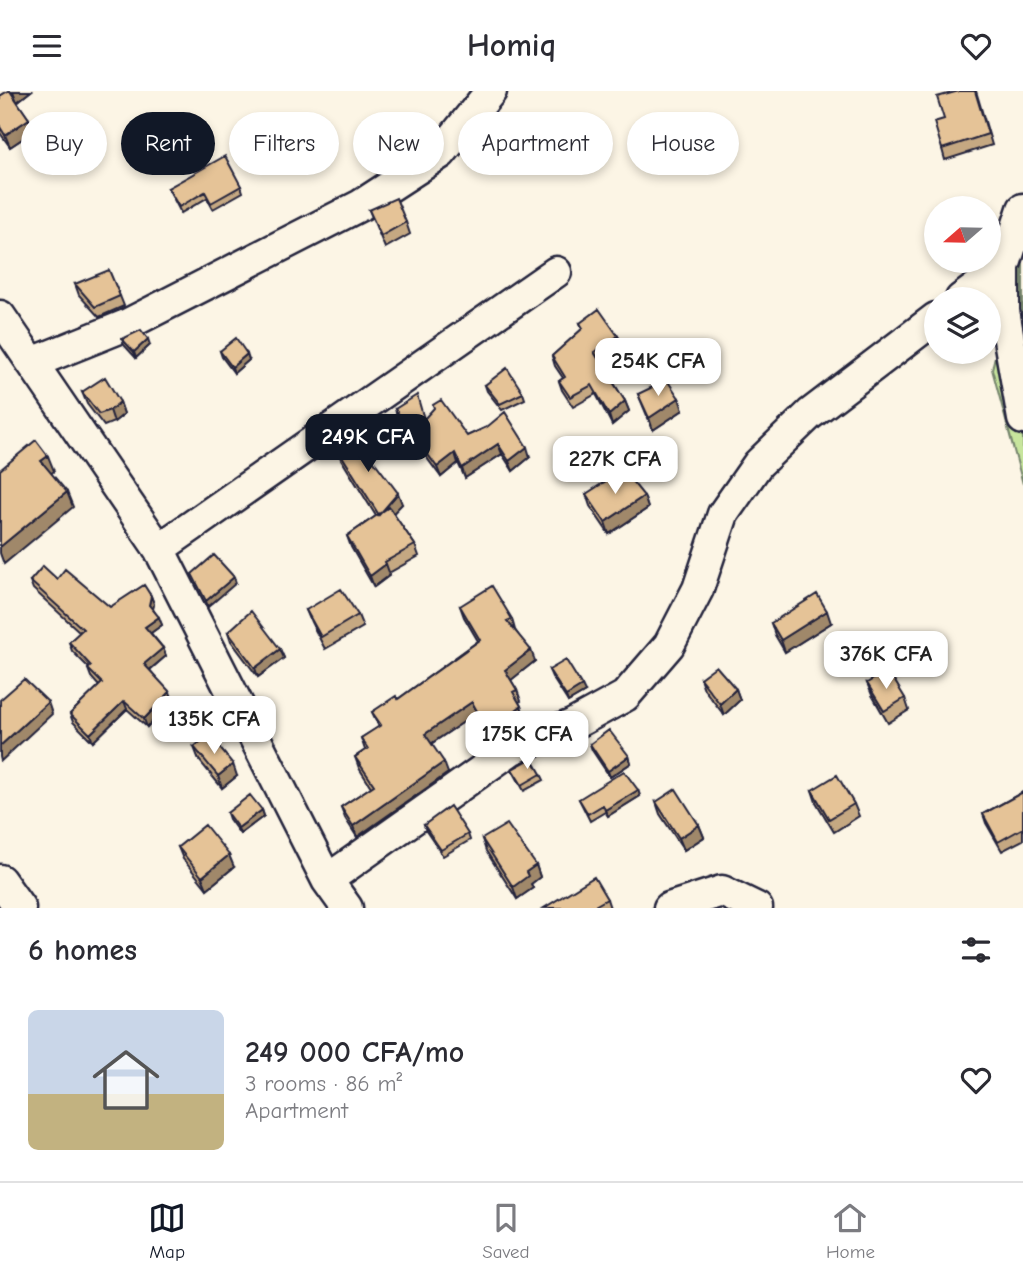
<!DOCTYPE html>
<meta charset="utf-8">
<style>
:root{--surface:#fff;--page:#f7f7f7;--text:#2b2b33;--muted:#7c7c81;--line:#e1e1e2;--accent:#111827}
body{margin:0;font-family:"Comic Neue",sans-serif;background:var(--page);color:var(--text);height:100vh;display:flex;flex-direction:column;font-size:26px;white-space:nowrap}
*{box-sizing:border-box;margin:0}
p{font-size:23px;color:var(--muted)}
.icon{flex:none;width:38px;height:38px;fill:none;stroke:currentColor;stroke-width:2;stroke-linecap:round;stroke-linejoin:round}
.map{position:relative;height:817px;overflow:hidden}
.drawer{display:flex;flex-direction:column;background:var(--surface);flex:1}
.drawer>*{flex:none}
.top-card{position:absolute;left:21px;top:21px;width:982px;height:63px;display:flex;gap:14px}
.needle{width:46px;rotate:250deg}
.controls{position:absolute;left:924px;top:105px;display:grid;gap:14px}
.controls a{display:grid;place-items:center;width:77px;height:77px;border-radius:50%;background:var(--surface);box-shadow:0 4px 10px #0003;font-size:35px}
.price{position:absolute;translate:-50% -60px;padding:0 16px;border-radius:14px;background:#fff;color:#222;font-size:23px;line-height:46px;filter:drop-shadow(0 2px 4px #0008)}
.price::after{content:'';position:absolute;left:50%;top:42px;width:21px;height:16px;margin-left:-10px;background:inherit;clip-path:polygon(0 0,100% 0,50% 100%)}
.price.selected{background:var(--accent);color:#fff}
ul{padding:0;list-style:none}
li{display:flex;align-items:center;gap:21px;height:175px;padding:0 28px}
li span{display:grid;place-items:center;flex:none;width:196px;height:140px;border-radius:10px;color:#555}
li>.icon{margin-inline-start:auto}
span .icon{width:84px;height:84px;fill:#fffc;stroke-width:1}
li b{font-size:30px}
h2{display:flex;justify-content:space-between;align-items:center;height:84px;padding:0 28px;font-size:30px}
.pill{padding:0 24px;border-radius:32px;background:var(--surface);box-shadow:0 4px 10px #0003;font-size:24px;line-height:63px}
.pill.selected{background:var(--accent);color:#fff}
header{display:flex;justify-content:space-between;align-items:center;height:91px;padding:0 28px;background:var(--surface);font-size:32px;font-weight:700}
.tabs{display:flex;justify-content:space-around;align-items:center;height:98px;border-top:2px solid var(--line);background:var(--surface);font-size:19px;color:var(--muted)}
.tabs a{display:grid;justify-items:center;gap:4px}
.tabs .selected{color:var(--accent)}
.map>svg:first-child{display:block}
.green{fill:#c7e59d;stroke:#74846c;stroke-width:2}
.lines{fill:none;stroke-linecap:round;stroke-linejoin:round}
.minor-casing{stroke:#22223b;stroke-width:35}
.minor{stroke:#fcf5e5;stroke-width:30}
.wall{fill:#c5a882;stroke:#22223b;stroke-width:2}
.shaded-wall{fill:#a0886a;stroke:#22223b;stroke-width:2}
.building{fill:#e5c397;stroke:#22223b;stroke-width:2}
</style>
<header><svg class="icon" aria-label="menu" viewBox="0 0 24 24"><path d="M4 6h16M4 12h16M4 18h16"/></svg>Homiq<svg class="icon" aria-label="heart" viewBox="0 0 24 24"><path d="M12 20l-8-8c-3-5 5-10 8-4 3-6 11-1 8 4z"/></svg></header>
<div class="map">
<svg width="1023" height="817" viewBox="0 0 1023 817">
<rect width="100%" height="100%" fill="#fcf5e5"/>
<filter id="ink" filterUnits="userSpaceOnUse"><feTurbulence type="fractalNoise" baseFrequency=".0143" numOctaves="2"/><feDisplacementMap in="SourceGraphic" scale="14" xChannelSelector="R" yChannelSelector="G"/><feConvolveMatrix kernelMatrix="1 2 1 2 8 2 1 2 1" color-interpolation-filters="sRGB"/></filter>
<g filter="url(#ink)">
<!-- green -->
<path class="green" d="M 1023,147 L 1023,393 L 992,278 Z"/>
<g class="lines">
<defs>
<path id="minor" d="M 1023,118 L 1004,176 L 1004,220 L 1023,328
M 961,208 L 1004,176
M 0,225 L 159,458 L 327,789 L 347,817
M 32,272 L 124,235 L 361,114 L 441,62 L 491,0
M 159,458 L 556,181
M 0,789 L 20,817
M 327,789 L 512,658 L 572,634 L 625,605 L 669,554 L 698,498 L 723,423 L 758,373 L 810,323 L 936,227
M 669,817 L 722,800 L 757,817"/>
</defs>
<!-- minor casing -->
<use href="#minor" class="minor-casing"/>
<!-- minor -->
<use href="#minor" class="minor"/>
</g>
<!-- wall -->
<path class="wall" d="M 8,0 L 31,0 L 17,11 L 29,28 L 34,40 L 10,56 L 0,42 L 0,5 Z
M 976,0 L 992,54 L 945,69 L 942,58 L 944,28 Z
M 241,95 L 243,101 L 213,118 L 207,107 L 181,122 L 168,97 Z
M 369,119 L 406,131 L 410,143 L 385,157 Z
M 75,193 L 120,205 L 124,215 L 99,226 L 79,204 Z
M 580,232 L 618,245 L 622,254 L 600,270 L 625,310 L 629,320 L 612,334 L 596,303 L 573,316 L 562,299 L 559,290 L 563,287 L 555,275 L 552,265 L 582,238 Z
M 122,248 L 150,254 L 136,267 L 124,254 Z
M 220,260 L 249,269 L 234,282 L 222,266 Z
M 485,294 L 523,302 L 525,308 L 502,319 L 487,300 Z
M 82,301 L 120,311 L 124,323 L 114,331 L 104,335 L 87,313 Z
M 638,303 L 679,307 L 683,319 L 653,339 Z
M 395,318 L 425,328 L 467,345 L 487,336 L 530,366 L 513,380 L 502,363 L 465,387 L 458,372 L 441,386 L 398,328 Z
M 337,357 L 402,413 L 393,422 L 415,454 L 419,465 L 389,482 L 390,484 L 374,496 L 351,456 L 347,445 L 376,425 L 341,368 Z
M 586,403 L 644,405 L 648,417 L 609,443 L 590,415 Z
M 57,488 L 110,516 L 151,505 L 154,513 L 153,518 L 162,534 L 151,542 L 163,557 L 166,565 L 150,579 L 173,609 L 147,636 L 127,618 L 93,651 L 73,631 L 70,623 L 99,595 L 91,586 L 88,578 L 89,577 L 72,560 L 69,551 L 80,541 L 33,498 L 30,490 Z
M 460,515 L 512,528 L 515,539 L 535,570 L 511,589 L 517,599 L 521,610 L 519,611 L 525,626 L 492,651 L 477,622 L 431,653 L 448,682 L 357,746 L 345,727 L 341,716 L 371,696 L 359,677 L 355,666 L 365,659 L 361,647 L 379,636 L 372,621 L 398,608 L 478,550 L 464,526 Z
M 306,519 L 358,524 L 363,536 L 325,558 L 311,531 Z
M 771,532 L 831,532 L 785,561 L 775,544 Z
M 228,541 L 280,558 L 284,567 L 258,586 L 231,550 Z
M 549,579 L 585,601 L 568,611 L 552,586 Z
M 700,587 L 736,598 L 740,609 L 724,624 L 704,598 Z
M 867,592 L 905,607 L 909,619 L 888,632 L 872,604 Z
M 590,653 L 629,665 L 631,672 L 610,686 L 592,659 Z
M 194,656 L 237,685 L 222,697 L 199,669 Z
M 512,678 L 541,683 L 544,689 L 524,700 Z
M 638,699 L 640,705 L 608,725 L 605,721 L 590,730 L 579,708 Z
M 812,699 L 854,713 L 859,725 L 834,741 L 816,711 Z
M 1023,701 L 1023,749 L 1002,760 L 986,732 L 983,723 Z
M 656,711 L 699,734 L 704,746 L 684,759 L 660,723 Z
M 262,719 L 264,725 L 240,743 L 229,728 L 227,722 Z
M 424,734 L 468,743 L 470,749 L 443,765 L 426,740 Z
M 482,748 L 536,774 L 540,786 L 531,793 L 533,797 L 517,808 L 486,760 Z
M 178,756 L 234,776 L 207,798 L 183,768 Z
M 607,808 L 610,817 L 544,817 Z"/>
<!-- shaded-wall -->
<path class="shaded-wall" d="M 13,0 L 31,0 L 17,11 Z
M 29,28 L 34,40 L 10,56 L 5,44 Z
M 618,245 L 622,254 L 598,271 L 594,261 Z
M 148,248 L 150,254 L 136,267 L 134,261 Z
M 247,263 L 249,269 L 234,282 L 232,276 Z
M 679,307 L 683,319 L 653,339 L 649,327 Z
M 625,310 L 629,320 L 612,334 L 609,324 Z
M 120,311 L 124,323 L 114,331 L 110,319 Z
M 498,353 L 502,363 L 465,387 L 462,377 Z
M 527,356 L 530,366 L 513,380 L 509,370 Z
M 455,362 L 458,372 L 441,386 L 437,376 Z
M 48,365 L 54,380 L 47,386 L 41,370 Z
M 67,401 L 73,416 L 4,473 L 0,462 L 0,456 Z
M 398,402 L 402,413 L 382,434 L 379,424 Z
M 644,405 L 648,417 L 609,443 L 605,431 Z
M 386,473 L 390,484 L 374,496 L 370,485 Z
M 234,486 L 236,492 L 208,516 L 206,510 Z
M 151,505 L 154,513 L 152,522 L 149,514 Z
M 827,520 L 831,532 L 785,561 L 781,549 Z
M 159,526 L 162,534 L 148,544 L 145,536 Z
M 163,557 L 166,565 L 147,581 L 144,573 Z
M 280,558 L 284,567 L 258,586 L 255,577 Z
M 531,559 L 535,570 L 510,590 L 505,579 Z
M 582,595 L 585,601 L 568,611 L 566,605 Z
M 736,598 L 740,609 L 724,624 L 720,613 Z
M 170,601 L 173,609 L 147,636 L 144,628 Z
M 124,610 L 127,618 L 93,651 L 90,643 Z
M 48,611 L 52,623 L 1,670 L 0,666 L 0,655 Z
M 472,611 L 477,622 L 429,654 L 425,643 Z
M 521,615 L 525,626 L 492,651 L 488,640 Z
M 629,665 L 631,672 L 610,686 L 608,680 Z
M 444,671 L 448,682 L 357,746 L 353,735 Z
M 233,673 L 237,685 L 222,697 L 218,685 Z
M 638,699 L 640,705 L 608,725 L 605,719 Z
M 262,719 L 264,725 L 240,743 L 238,737 Z
M 699,734 L 704,746 L 684,759 L 679,747 Z
M 229,764 L 234,776 L 207,798 L 202,786 Z
M 536,774 L 540,786 L 531,793 L 533,797 L 517,808 L 513,796 L 526,781 Z"/>
<!-- building -->
<path class="building" d="M 8,0 L 10,0 L 29,28 L 5,44 L 0,36 L 0,5 Z
M 959,0 L 975,0 L 988,43 L 942,58 L 934,31 L 944,28 L 937,6 Z
M 225,65 L 241,95 L 211,112 L 205,101 L 179,116 L 168,97 Z
M 396,107 L 406,131 L 381,145 L 369,119 Z
M 109,179 L 120,205 L 95,216 L 75,193 Z
M 599,218 L 618,245 L 594,261 L 625,310 L 609,324 L 592,294 L 570,306 L 559,290 L 565,286 L 552,265 L 583,237 L 580,232 Z
M 141,239 L 148,248 L 134,261 L 122,248 Z
M 236,247 L 247,263 L 232,276 L 220,260 Z
M 507,277 L 523,302 L 500,313 L 485,294 Z
M 105,286 L 120,311 L 110,319 L 99,323 L 82,301 Z
M 667,289 L 679,307 L 649,327 L 638,303 Z
M 417,304 L 424,328 L 434,317 L 433,314 L 441,309 L 467,345 L 487,336 L 505,321 L 527,356 L 509,370 L 498,353 L 462,377 L 455,362 L 437,376 L 395,318 Z
M 355,345 L 398,402 L 379,424 L 337,357 Z
M 36,349 L 48,365 L 41,370 L 67,401 L 0,456 L 0,379 Z
M 623,379 L 644,405 L 605,431 L 586,403 Z
M 389,416 L 415,454 L 385,471 L 386,473 L 370,485 L 347,445 Z
M 214,464 L 234,486 L 206,510 L 192,483 Z
M 43,475 L 57,488 L 65,478 L 110,516 L 144,494 L 151,505 L 149,514 L 159,526 L 145,536 L 163,557 L 144,573 L 170,601 L 144,628 L 124,610 L 90,643 L 70,623 L 102,592 L 88,578 L 91,575 L 69,551 L 83,538 L 30,490 Z
M 492,495 L 512,528 L 507,530 L 531,559 L 505,579 L 517,599 L 513,601 L 521,615 L 488,640 L 472,611 L 425,643 L 444,671 L 353,735 L 341,716 L 374,694 L 355,666 L 368,658 L 361,647 L 381,634 L 372,621 L 396,605 L 398,608 L 480,549 L 460,515 Z
M 341,498 L 358,524 L 321,546 L 306,519 Z
M 817,503 L 827,520 L 781,549 L 771,532 Z
M 251,520 L 280,558 L 255,577 L 228,541 Z
M 566,569 L 582,595 L 566,605 L 549,579 Z
M 716,575 L 736,598 L 720,613 L 700,587 Z
M 888,579 L 905,607 L 884,620 L 867,592 Z
M 24,588 L 48,611 L 0,655 L 0,609 Z
M 609,639 L 629,665 L 608,680 L 590,653 Z
M 209,644 L 233,673 L 218,685 L 194,656 Z
M 532,667 L 541,683 L 522,694 L 512,678 Z
M 624,680 L 638,699 L 605,719 L 603,714 L 588,723 L 579,708 Z
M 837,684 L 854,713 L 829,728 L 812,699 Z
M 676,698 L 699,734 L 679,747 L 656,711 Z
M 1023,701 L 1023,737 L 998,751 L 983,723 Z
M 250,704 L 262,719 L 238,737 L 227,722 Z
M 450,715 L 468,743 L 441,759 L 424,734 Z
M 507,733 L 536,774 L 526,781 L 528,785 L 513,796 L 482,748 Z
M 205,734 L 229,764 L 202,786 L 178,756 Z
M 594,786 L 607,808 L 591,817 L 544,817 Z"/>
</g>
</svg>
<div class="controls">
<a><svg class="needle" viewBox="-14 -14 28 28"><path d="M0-13l5 13h-10z" fill="#e53935"/><path d="M0 13l5-13h-10z" fill="#7c7c81"/></svg></a>
<a><svg class="icon" aria-label="layers" viewBox="0 0 24 24"><path d="M12 4l9 5-9 5-9-5zM3 14l9 5 9-5"/></svg></a>
</div>
<b class="price" style="left:658px;top:307px">254K CFA</b>
<b class="price selected" style="left:368px;top:383px">249K CFA</b>
<b class="price" style="left:615px;top:405px">227K CFA</b>
<b class="price" style="left:886px;top:600px">376K CFA</b>
<b class="price" style="left:214px;top:665px">135K CFA</b>
<b class="price" style="left:527px;top:680px">175K CFA</b>
<div class="top-card">
<a class="pill">Buy</a>
<a class="pill selected">Rent</a>
<a class="pill">Filters</a>
<a class="pill">New</a>
<a class="pill">Apartment</a>
<a class="pill">House</a>
</div>
</div>
<section class="drawer">
<h2>6 homes<svg class="icon" aria-label="filters" viewBox="0 0 24 24"><path d="M4 7h16M4 17h16"/><circle cx="9" cy="7" r="2"/><circle cx="15" cy="17" r="2"/></svg></h2>
<ul>
<li><span style="background:linear-gradient(#c9d6e8 60%,#c2b280 0)"><svg class="icon" aria-label="home" viewBox="0 0 24 24"><path d="M3 11l9-7 9 7M6 9v11h12V9"/></svg></span><div><b>249 000 CFA/mo</b><p>3 rooms · 86 m²</p><p>Apartment</p></div><svg class="icon" aria-label="heart" viewBox="0 0 24 24"><path d="M12 20l-8-8c-3-5 5-10 8-4 3-6 11-1 8 4z"/></svg></li>
</ul>
</section>
<nav class="tabs">
<a class="selected"><svg class="icon" aria-label="map" viewBox="0 0 24 24"><path d="M3 6l6-2 6 2 6-2v14l-6 2-6-2-6 2zM9 4v14M15 6v14"/></svg>Map</a>
<a><svg class="icon" aria-label="saved" viewBox="0 0 24 24"><path d="M7 4h10v16l-5-4-5 4z"/></svg>Saved</a>
<a><svg class="icon" aria-label="home" viewBox="0 0 24 24"><path d="M3 11l9-7 9 7M6 9v11h12V9"/></svg>Home</a>
</nav>
